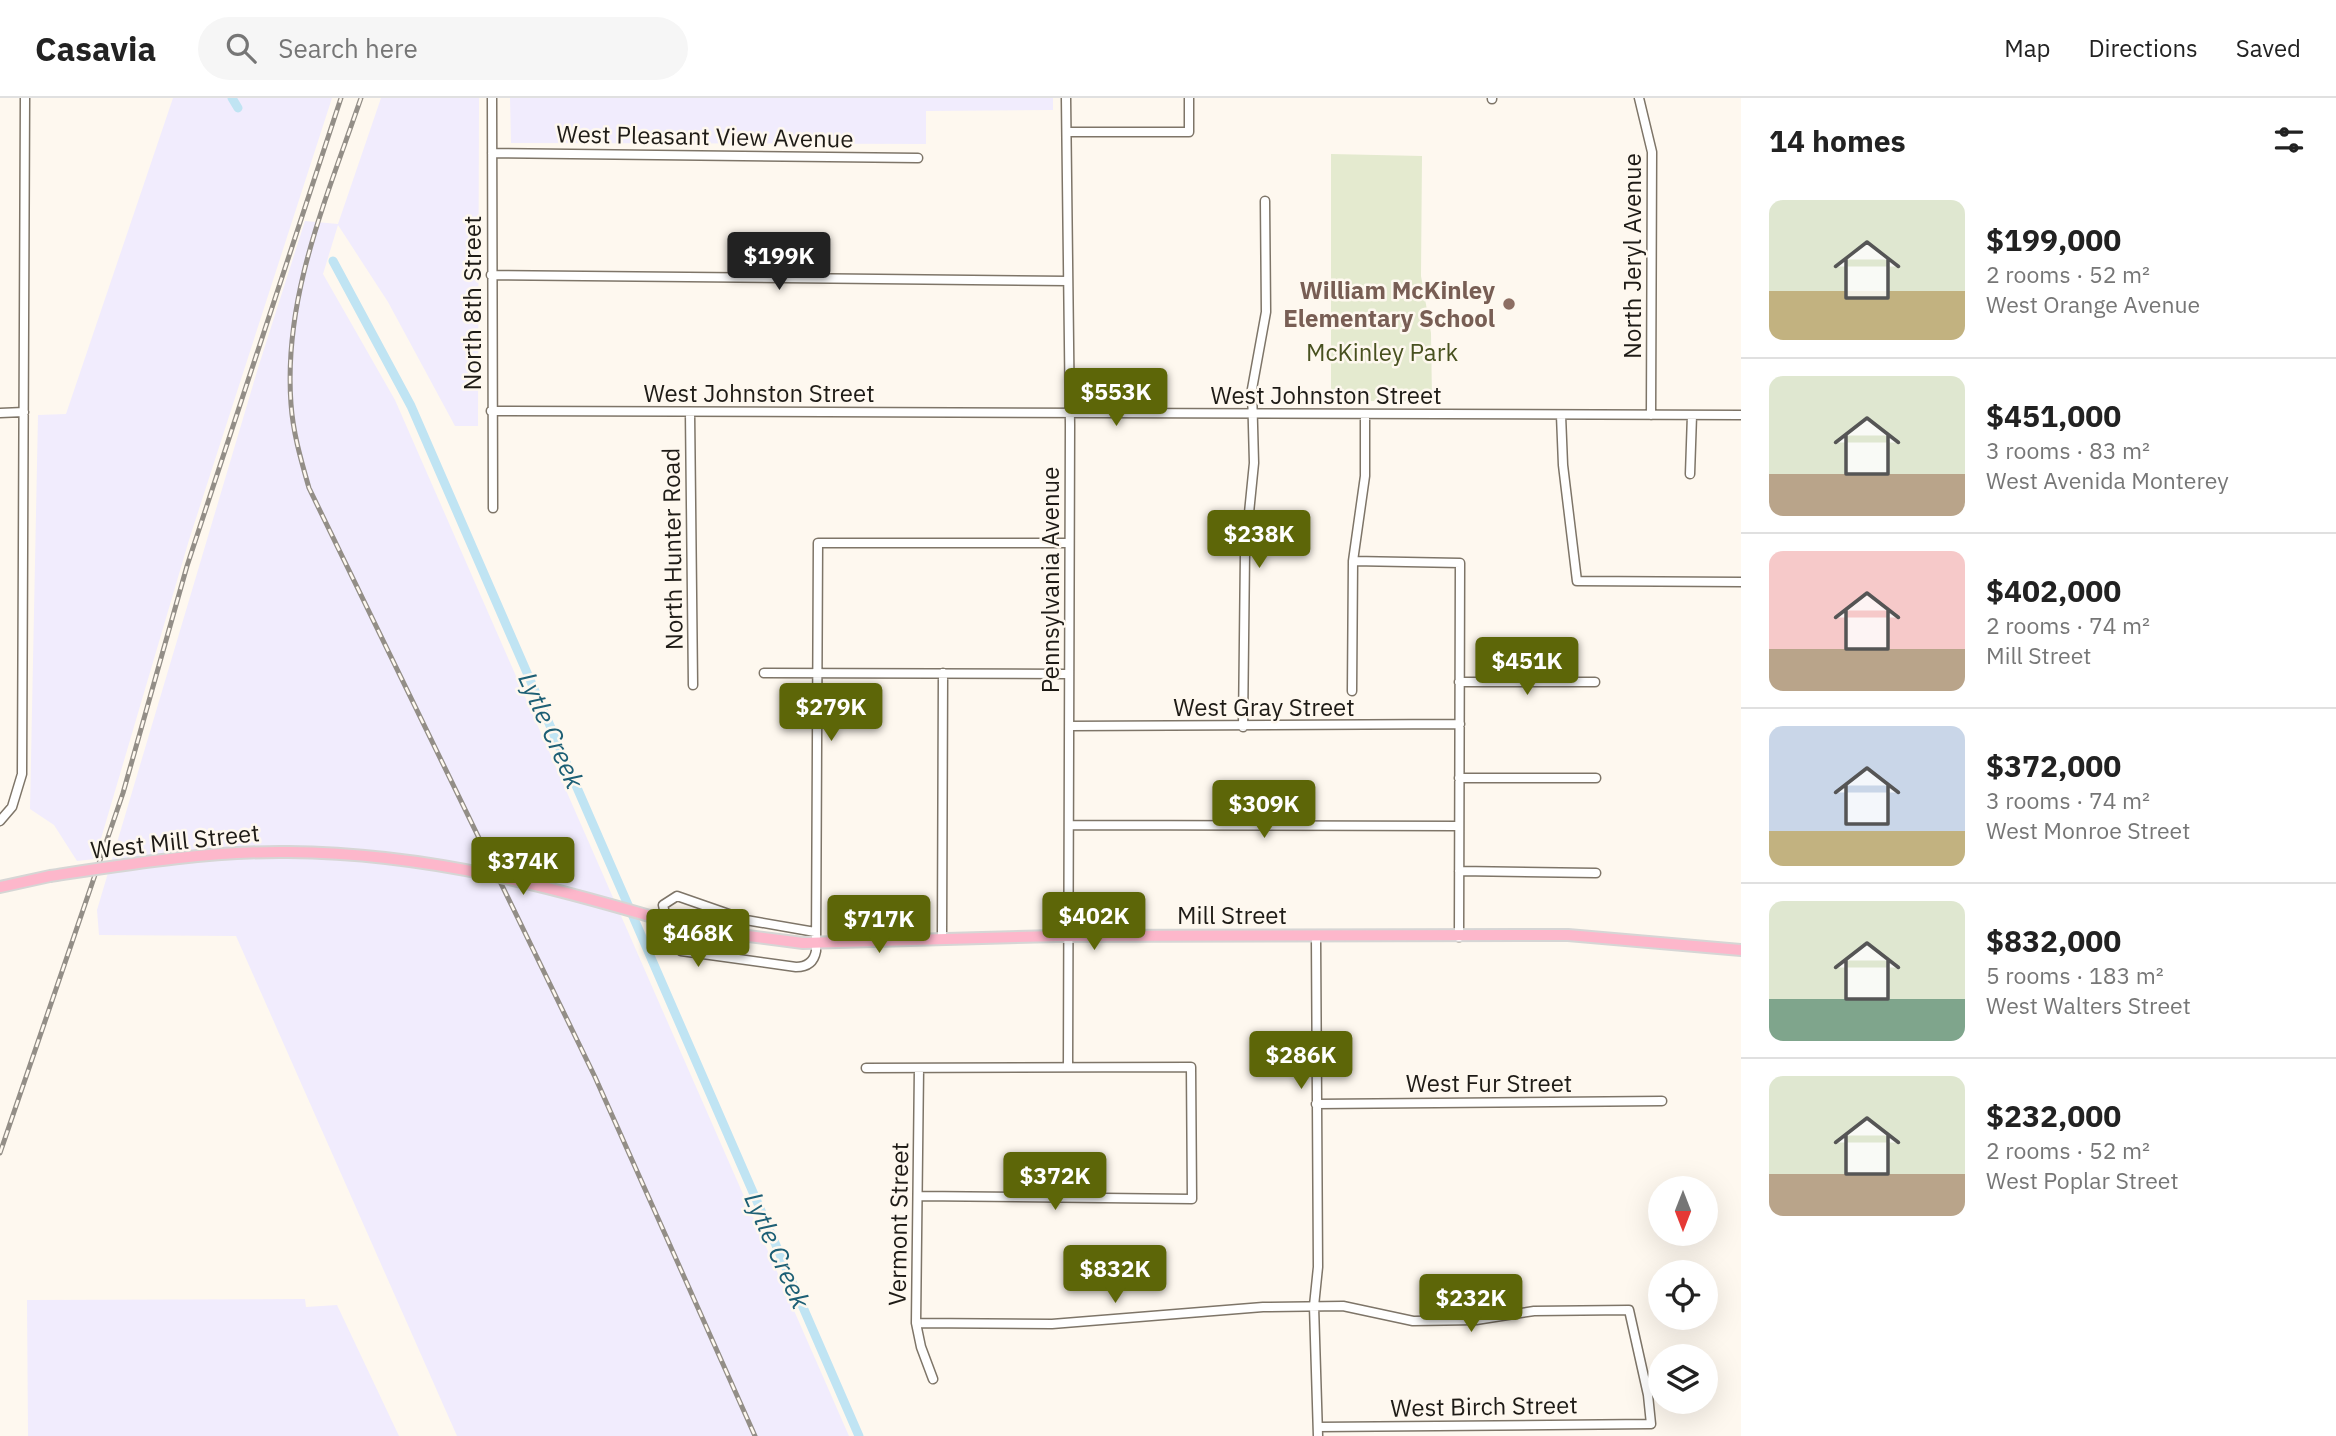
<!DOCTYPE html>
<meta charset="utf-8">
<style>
:root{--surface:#fff;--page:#f6f6f6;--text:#222;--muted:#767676;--line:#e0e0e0;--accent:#5d6608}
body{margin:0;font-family:"IBM Plex Sans",sans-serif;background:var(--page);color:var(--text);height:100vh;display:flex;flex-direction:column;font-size:26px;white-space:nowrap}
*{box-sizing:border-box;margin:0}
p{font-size:23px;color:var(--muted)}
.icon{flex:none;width:38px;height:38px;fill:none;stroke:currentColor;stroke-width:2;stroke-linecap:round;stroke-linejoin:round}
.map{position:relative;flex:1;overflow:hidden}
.panel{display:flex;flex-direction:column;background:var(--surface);width:595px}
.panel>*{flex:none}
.needle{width:46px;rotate:180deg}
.tools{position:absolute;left:1648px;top:1078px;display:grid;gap:14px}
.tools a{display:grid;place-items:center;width:70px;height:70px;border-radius:50%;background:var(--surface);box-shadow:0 7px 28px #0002;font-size:35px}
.price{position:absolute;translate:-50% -60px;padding:0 16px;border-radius:7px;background:var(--accent);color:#fff;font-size:23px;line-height:46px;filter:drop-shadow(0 2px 4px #0008)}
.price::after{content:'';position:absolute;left:50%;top:42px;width:21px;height:16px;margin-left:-10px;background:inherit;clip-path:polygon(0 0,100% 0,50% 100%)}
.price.selected{background:#222;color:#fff}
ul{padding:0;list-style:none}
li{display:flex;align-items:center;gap:21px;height:175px;padding:0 28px}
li+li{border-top:2px solid var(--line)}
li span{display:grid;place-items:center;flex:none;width:196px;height:140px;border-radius:14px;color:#555}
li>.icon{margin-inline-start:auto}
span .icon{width:84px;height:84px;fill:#fffc;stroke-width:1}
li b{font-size:30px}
h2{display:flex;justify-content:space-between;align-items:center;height:84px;padding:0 28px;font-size:30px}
header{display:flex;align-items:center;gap:42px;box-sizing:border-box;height:98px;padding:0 35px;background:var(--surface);border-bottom:2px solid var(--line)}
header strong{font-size:33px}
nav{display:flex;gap:38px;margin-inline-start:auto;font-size:24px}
.search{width:490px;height:63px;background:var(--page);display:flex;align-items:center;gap:18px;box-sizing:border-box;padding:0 24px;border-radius:38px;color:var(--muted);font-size:26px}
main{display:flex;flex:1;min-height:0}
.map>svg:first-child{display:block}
.industrial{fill:#f1ecfd}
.green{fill:#e4eacf}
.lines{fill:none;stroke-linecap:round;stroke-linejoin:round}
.canal{stroke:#c0e4f3;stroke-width:9}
.minor-casing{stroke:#7e7568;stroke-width:11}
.major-casing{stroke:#d6d6d5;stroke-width:14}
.minor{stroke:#fff;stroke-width:8}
.major{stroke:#fdb7cb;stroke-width:10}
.rail-casing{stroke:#938e87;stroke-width:5}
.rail{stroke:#fef8ef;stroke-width:2.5;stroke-dasharray:8;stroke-linecap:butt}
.major-bridge-casing{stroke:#d6d6d5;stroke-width:14;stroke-linecap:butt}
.major-bridge{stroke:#fdb7cb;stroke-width:10}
.education-dot{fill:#8d6e63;stroke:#fef8ef;stroke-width:2.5}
.labels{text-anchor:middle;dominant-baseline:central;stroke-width:5;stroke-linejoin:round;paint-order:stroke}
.street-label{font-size:24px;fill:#1e1b16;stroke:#fef8ef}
.education-label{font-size:24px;font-weight:bold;fill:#785e54;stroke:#fef8ef;text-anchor:end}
.park-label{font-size:24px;fill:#48511f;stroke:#fef8ef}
.water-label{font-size:26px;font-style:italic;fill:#1d5f75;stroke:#fef8ef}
</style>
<header>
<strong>Casavia</strong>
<div class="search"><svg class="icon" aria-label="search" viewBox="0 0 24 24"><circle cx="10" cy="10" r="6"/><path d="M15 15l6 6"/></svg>Search here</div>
<nav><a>Map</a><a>Directions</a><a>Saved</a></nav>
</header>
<main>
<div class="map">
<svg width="1741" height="1338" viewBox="0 0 1741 1338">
<rect width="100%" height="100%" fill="#fef8ef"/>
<!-- industrial -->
<path class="industrial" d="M 173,0 L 332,0 L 189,442 L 95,761 L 77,763 L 54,727 L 30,711 L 38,317 L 66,316 Z
M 381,0 L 479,0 L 478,328 L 455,328 L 388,204 L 338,127 L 323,176 L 395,302 L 849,1338 L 457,1338 L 236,838 L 99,837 L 97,812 L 258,270 L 305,123 L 338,126 Z
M 510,0 L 1053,0 L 1053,12 L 926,13 L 926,46 L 511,45 Z
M 305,1201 L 306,1209 L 337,1207 L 399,1338 L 28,1338 L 27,1202 Z"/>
<!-- green -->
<path class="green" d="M 1331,56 L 1422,58 L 1421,178 L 1431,235 L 1432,303 L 1331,303 Z"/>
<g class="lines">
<!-- canal -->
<path class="canal" d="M 232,0 L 238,10
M 333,163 L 411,308 L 859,1338"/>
<defs>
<path id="minor" d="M 492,0 L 493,410
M 1066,0 L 1070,327 L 1068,969
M 1639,0 L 1652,54 L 1651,317
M 1492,1 L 1492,0
M 1067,34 L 1189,34 L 1189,0
M 492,55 L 918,60
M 491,177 L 1068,183
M 491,313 L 1741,317
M 690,314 L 693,587
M 0,315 L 24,314
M 1561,317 L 1563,367 L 1577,483 L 1741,484
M 1690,376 L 1692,317
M 1353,463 L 1460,465 L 1459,839
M 764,575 L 1068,576
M 1459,584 L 1595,584
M 1352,593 L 1353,463 L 1365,378 L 1365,316
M 1069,628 L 1460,626
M 1243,629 L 1245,455 L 1254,365 L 1252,291 L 1266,214 L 1265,103
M 1459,680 L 1596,680
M 0,723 L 12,709 L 22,676 L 25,0
M 1069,727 L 1459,728
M 1459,773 L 1596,775
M 815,834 L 746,822 L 677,798 L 663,807 L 670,838 L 681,853 L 796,869 C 807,869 814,864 816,853 L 818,445 L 1069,445
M 942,839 L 943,575
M 1316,839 L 1318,1169 L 1314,1208 L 1318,1338
M 866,970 L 1191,969 L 1192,1101 L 918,1098
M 919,970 L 916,1225 L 921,1249 L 933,1281
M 1316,1006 L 1662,1003
M 916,1225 L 1052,1226 L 1263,1209 L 1343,1208 L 1413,1223 L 1476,1222 L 1534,1213 L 1629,1212 L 1648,1297 L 1651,1326 L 1318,1329"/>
<path id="major" d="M 0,789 L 50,778
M 693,831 L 803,845 L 1056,838 L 1568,837 L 1741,852"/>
</defs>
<!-- minor casing -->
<use href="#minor" class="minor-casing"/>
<!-- major casing -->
<use href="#major" class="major-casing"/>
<!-- minor -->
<use href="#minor" class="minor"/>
<!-- major -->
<use href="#major" class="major"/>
<defs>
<path id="rail" d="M 361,0 C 327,99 283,199 291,306 C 293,335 301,362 309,390 L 595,979 L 755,1338
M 0,1055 L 123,695 L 187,468 L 341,0"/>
</defs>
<!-- rail casing -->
<use href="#rail" class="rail-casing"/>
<!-- rail -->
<use href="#rail" class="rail"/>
<defs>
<path id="major-bridge" d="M 50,778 C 129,766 208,753 288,754 C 430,755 558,790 693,831"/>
</defs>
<!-- major-bridge casing -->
<use href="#major-bridge" class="major-bridge-casing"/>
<!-- major-bridge -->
<use href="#major-bridge" class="major-bridge"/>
</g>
<!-- markers -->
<circle class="education-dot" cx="1509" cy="206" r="7"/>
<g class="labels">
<!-- street labels -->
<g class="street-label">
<text transform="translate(705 38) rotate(1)">West Pleasant View Avenue</text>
<text transform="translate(1632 158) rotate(-90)">North Jeryl Avenue</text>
<text transform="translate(472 205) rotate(-90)">North 8th Street</text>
<text x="759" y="295">West Johnston Street</text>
<text x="1326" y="297">West Johnston Street</text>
<text transform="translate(672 451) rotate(-91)">North Hunter Road</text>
<text transform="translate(1050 482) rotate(-90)">Pennsylvania Avenue</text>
<text x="1264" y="609">West Gray Street</text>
<text transform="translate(175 743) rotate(-6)">West Mill Street</text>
<text x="1232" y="817">Mill Street</text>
<text x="1489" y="985">West Fur Street</text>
<text transform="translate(898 1126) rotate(-89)">Vermont Street</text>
<text transform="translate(1484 1308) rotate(-1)">West Birch Street</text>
</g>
<!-- education labels -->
<g class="education-label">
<text x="1495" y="192">William McKinley<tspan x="1495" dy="28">Elementary School</tspan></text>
</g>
<!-- park labels -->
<g class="park-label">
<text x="1382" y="254">McKinley Park</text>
</g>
<!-- water labels -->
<g class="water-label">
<text transform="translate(552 632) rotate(66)">Lytle Creek</text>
<text transform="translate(778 1152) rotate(66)">Lytle Creek</text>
</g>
</g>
</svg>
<div class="tools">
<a><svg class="needle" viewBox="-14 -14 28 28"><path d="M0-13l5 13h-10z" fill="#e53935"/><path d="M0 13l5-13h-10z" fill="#767676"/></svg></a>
<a><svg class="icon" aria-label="locate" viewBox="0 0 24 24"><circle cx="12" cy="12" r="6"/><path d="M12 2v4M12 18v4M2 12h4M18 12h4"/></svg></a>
<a><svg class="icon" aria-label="layers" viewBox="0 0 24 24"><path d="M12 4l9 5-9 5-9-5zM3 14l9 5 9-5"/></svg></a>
</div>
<b class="price selected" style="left:779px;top:194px">$199K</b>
<b class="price" style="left:1116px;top:330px">$553K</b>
<b class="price" style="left:1259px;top:472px">$238K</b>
<b class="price" style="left:1527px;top:599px">$451K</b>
<b class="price" style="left:831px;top:645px">$279K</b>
<b class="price" style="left:1264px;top:742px">$309K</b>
<b class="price" style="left:523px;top:799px">$374K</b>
<b class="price" style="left:1094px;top:854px">$402K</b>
<b class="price" style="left:879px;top:857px">$717K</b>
<b class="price" style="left:698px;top:871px">$468K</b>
<b class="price" style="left:1301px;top:993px">$286K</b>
<b class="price" style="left:1055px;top:1114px">$372K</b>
<b class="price" style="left:1115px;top:1207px">$832K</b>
<b class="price" style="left:1471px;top:1236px">$232K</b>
</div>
<section class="panel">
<h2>14 homes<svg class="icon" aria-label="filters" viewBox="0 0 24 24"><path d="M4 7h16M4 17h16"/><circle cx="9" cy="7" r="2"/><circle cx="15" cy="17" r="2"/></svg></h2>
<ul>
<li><span style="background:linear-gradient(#dfe7d0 65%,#c2b280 0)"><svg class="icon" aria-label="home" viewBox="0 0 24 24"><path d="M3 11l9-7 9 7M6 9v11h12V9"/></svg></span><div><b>$199,000</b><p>2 rooms · 52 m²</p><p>West Orange Avenue</p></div></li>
<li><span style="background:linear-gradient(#dfe7d0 70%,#b9a48a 0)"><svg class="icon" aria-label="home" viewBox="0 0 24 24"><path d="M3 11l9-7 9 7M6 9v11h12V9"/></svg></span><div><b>$451,000</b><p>3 rooms · 83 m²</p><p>West Avenida Monterey</p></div></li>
<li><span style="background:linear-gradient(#f6c9c9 70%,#b9a48a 0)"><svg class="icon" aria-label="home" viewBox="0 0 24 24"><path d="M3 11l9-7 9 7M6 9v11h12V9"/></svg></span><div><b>$402,000</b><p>2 rooms · 74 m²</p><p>Mill Street</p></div></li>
<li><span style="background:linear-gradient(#c9d6e8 75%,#c2b280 0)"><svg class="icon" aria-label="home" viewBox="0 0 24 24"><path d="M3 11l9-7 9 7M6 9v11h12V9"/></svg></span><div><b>$372,000</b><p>3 rooms · 74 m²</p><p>West Monroe Street</p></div></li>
<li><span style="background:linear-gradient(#dfe7d0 70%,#7fa58c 0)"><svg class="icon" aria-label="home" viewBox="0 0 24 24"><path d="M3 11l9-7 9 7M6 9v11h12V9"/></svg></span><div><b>$832,000</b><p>5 rooms · 183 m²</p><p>West Walters Street</p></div></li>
<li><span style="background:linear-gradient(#dfe7d0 70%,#b9a48a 0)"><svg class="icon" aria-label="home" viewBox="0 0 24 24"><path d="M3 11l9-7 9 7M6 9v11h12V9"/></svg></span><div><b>$232,000</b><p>2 rooms · 52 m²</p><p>West Poplar Street</p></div></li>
</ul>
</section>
</main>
